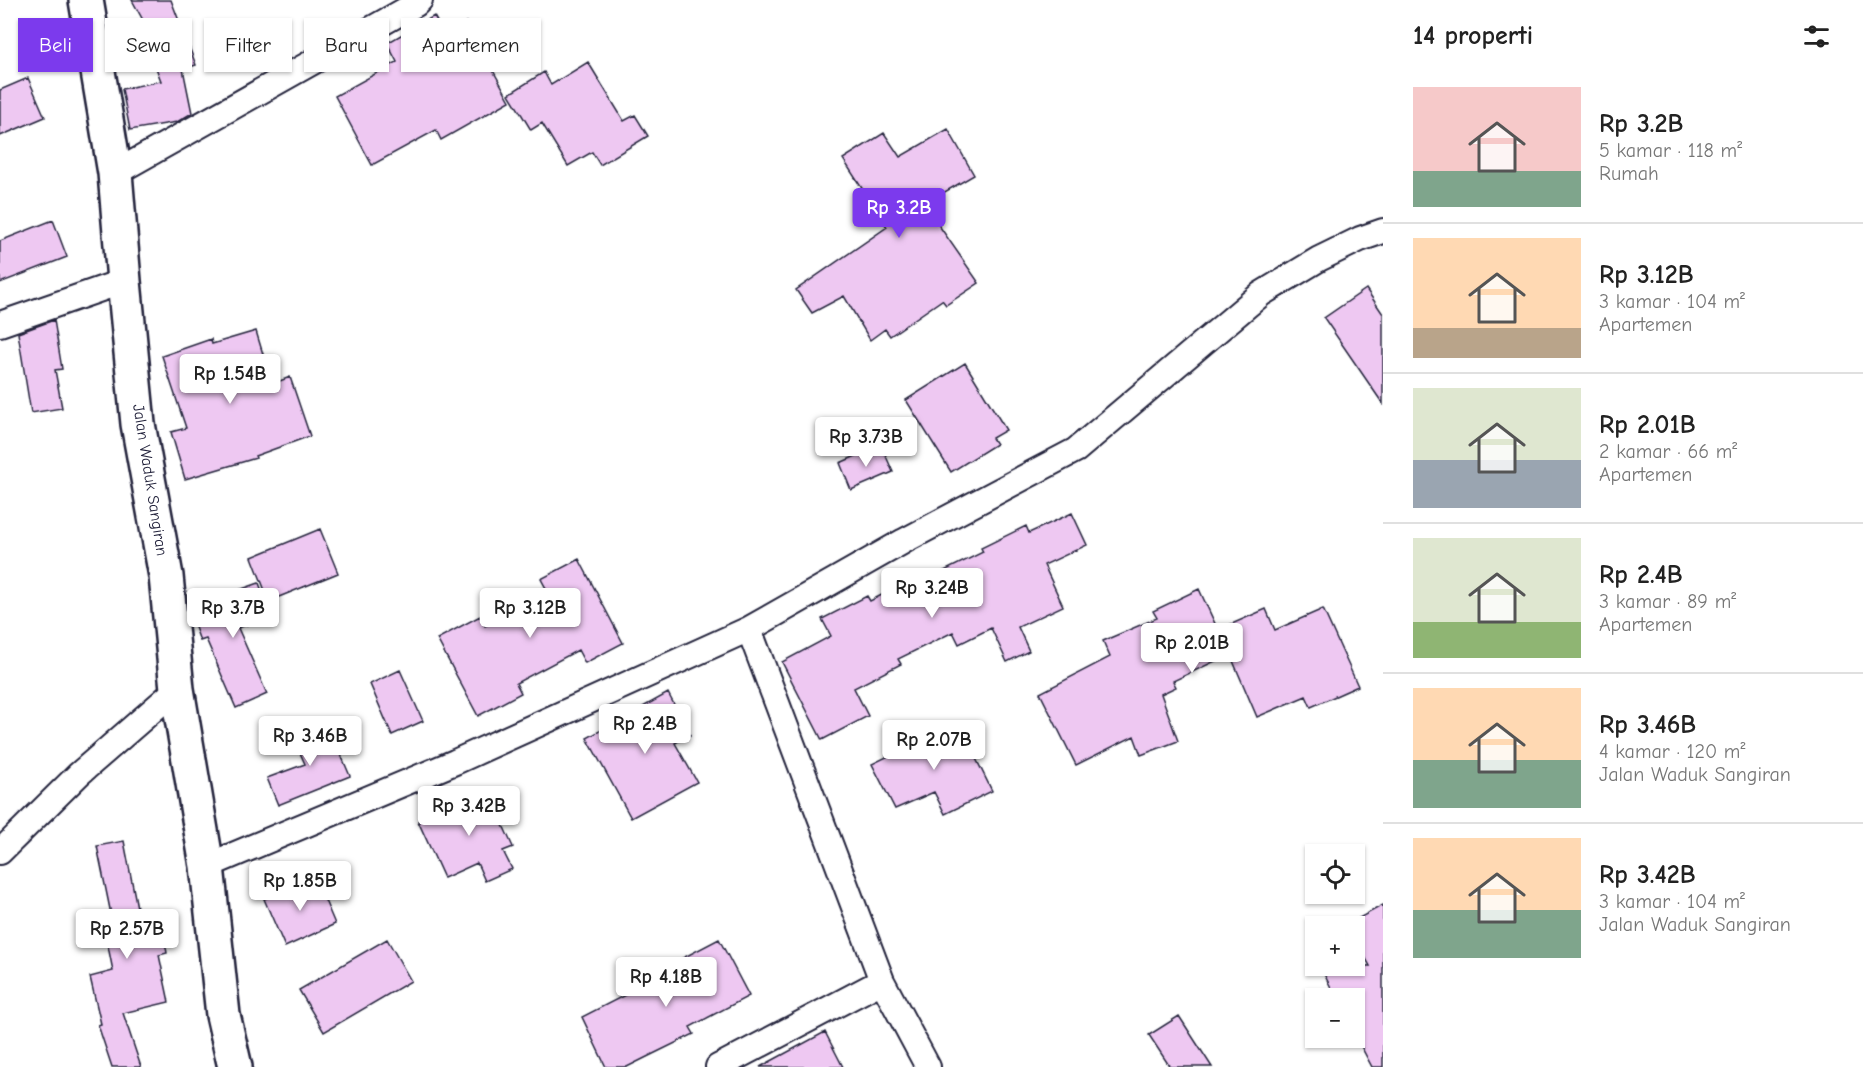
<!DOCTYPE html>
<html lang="id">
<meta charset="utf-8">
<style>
:root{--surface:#fff;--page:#f6f6f6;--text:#222;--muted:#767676;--line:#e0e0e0;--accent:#7c3aed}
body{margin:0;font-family:"Comic Neue",sans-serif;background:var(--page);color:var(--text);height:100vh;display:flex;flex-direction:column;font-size:22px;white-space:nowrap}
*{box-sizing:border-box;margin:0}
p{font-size:20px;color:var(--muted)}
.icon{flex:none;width:33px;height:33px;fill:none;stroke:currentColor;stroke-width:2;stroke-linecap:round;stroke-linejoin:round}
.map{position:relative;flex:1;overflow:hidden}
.sheet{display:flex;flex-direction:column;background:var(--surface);width:480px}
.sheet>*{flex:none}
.top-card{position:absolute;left:18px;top:18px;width:570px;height:54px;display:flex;gap:12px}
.tools{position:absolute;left:1305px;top:844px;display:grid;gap:12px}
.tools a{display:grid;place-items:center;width:60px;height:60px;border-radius:0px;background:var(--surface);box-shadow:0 2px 4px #0004;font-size:30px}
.price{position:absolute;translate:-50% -51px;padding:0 14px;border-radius:6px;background:#fff;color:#222;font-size:20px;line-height:39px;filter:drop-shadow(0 2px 3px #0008)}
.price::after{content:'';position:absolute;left:50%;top:36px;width:18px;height:14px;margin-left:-9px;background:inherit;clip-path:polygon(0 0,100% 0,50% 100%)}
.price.on{background:var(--accent);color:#fff}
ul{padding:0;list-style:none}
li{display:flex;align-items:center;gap:18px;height:150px;padding:0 30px}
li+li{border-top:2px solid var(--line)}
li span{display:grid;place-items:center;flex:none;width:168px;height:120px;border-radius:0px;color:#555}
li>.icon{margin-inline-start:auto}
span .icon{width:72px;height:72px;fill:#fffc;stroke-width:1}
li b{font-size:26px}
h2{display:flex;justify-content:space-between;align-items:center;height:72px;padding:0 30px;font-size:26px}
.tag{padding:0 21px;border-radius:0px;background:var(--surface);box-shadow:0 2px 4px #0004;font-size:21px;line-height:54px}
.tag.on{background:var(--accent);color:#fff}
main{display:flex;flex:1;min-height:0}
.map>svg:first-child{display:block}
.building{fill:#eec8f2;stroke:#22223b;stroke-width:1.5}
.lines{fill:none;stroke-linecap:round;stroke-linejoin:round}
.street-casing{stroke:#22223b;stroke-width:28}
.secondary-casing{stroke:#22223b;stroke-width:38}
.street{stroke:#fff;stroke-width:24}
.secondary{stroke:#fff;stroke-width:33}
.labels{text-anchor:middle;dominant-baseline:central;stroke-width:5;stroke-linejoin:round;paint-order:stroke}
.street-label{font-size:16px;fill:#22223b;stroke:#fff}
</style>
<main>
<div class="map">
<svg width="1383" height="1067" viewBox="0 0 1383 1067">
<rect width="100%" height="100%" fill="#fff"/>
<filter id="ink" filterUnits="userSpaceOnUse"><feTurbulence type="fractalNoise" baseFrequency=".0167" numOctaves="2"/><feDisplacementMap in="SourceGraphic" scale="12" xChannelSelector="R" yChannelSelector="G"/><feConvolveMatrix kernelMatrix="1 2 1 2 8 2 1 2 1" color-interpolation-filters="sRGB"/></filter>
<g filter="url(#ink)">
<!-- building -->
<path class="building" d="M 132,0 L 171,0 L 196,65 L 183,69 L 192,113 L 177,122 L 130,130 L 122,89 L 161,81 L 144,36 L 150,33 Z
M 434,16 L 444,34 L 466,22 L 510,101 L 441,140 L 436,130 L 372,165 L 335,96 L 397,62 L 387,43 Z
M 588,62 L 624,121 L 635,115 L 648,136 L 600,165 L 592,152 L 568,166 L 542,123 L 531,130 L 509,94 L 544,72 L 551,85 Z
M 28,78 L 45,117 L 0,136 L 0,90 Z
M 948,129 L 974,175 L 924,204 L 979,283 L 946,305 L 942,300 L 890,336 L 885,329 L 870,340 L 844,296 L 812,313 L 796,290 L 887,227 L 843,159 L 884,133 L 900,157 Z
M 53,220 L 67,257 L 0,283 L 0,241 Z
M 1366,289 L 1383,314 L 1383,404 L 1324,318 Z
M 54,320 L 62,369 L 55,370 L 62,408 L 31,413 L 18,333 Z
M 256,331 L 272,384 L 290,377 L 310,436 L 255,456 L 256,458 L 185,479 L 171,432 L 186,428 L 162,356 L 211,339 L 212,344 Z
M 965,363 L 1006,430 L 992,438 L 996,444 L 951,472 L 906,400 Z
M 881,445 L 893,472 L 851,490 L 840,463 Z
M 1072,513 L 1087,545 L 1044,565 L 1063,606 L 1018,627 L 1029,651 L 1007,662 L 991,628 L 959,644 L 953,632 L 898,659 L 901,664 L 854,688 L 868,716 L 822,740 L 782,662 L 831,636 L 822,619 L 867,596 L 870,601 L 921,575 L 924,581 L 983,552 L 981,548 L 1026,526 L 1029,533 Z
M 320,529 L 338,573 L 269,601 L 252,557 Z
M 579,559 L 623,643 L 585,663 L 578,650 L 516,683 L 521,693 L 478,716 L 437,639 L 480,616 L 485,626 L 548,592 L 541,579 Z
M 259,583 L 271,616 L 238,628 L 267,694 L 236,708 L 206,639 L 200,641 L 188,608 Z
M 1199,589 L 1218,630 L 1266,609 L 1275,630 L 1323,609 L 1358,686 L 1311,707 L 1306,696 L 1257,717 L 1230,654 L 1173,681 L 1176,687 L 1161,694 L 1178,741 L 1141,755 L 1134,736 L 1076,765 L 1040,693 L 1110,657 L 1103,641 L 1157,618 L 1153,611 Z
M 400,670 L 423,721 L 392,735 L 370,684 Z
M 668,693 L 690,735 L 675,743 L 697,782 L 631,818 L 587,738 Z
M 321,722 L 334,752 L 339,750 L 350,776 L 278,805 L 267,778 L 305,764 L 292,735 Z
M 958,722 L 992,791 L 945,814 L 934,792 L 895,809 L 872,764 Z
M 487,790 L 513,847 L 503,851 L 512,869 L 485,881 L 477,863 L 444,878 L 418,821 Z
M 124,841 L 139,918 L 160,914 L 167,953 L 159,955 L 169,1002 L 123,1013 L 141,1067 L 112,1067 L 98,1025 L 101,1024 L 90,977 L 113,971 L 104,926 L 113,924 L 97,846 Z
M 315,877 L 335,924 L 285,947 L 264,899 Z
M 1383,905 L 1383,1067 L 1372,1067 L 1354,1033 L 1354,999 L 1337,999 L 1324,974 L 1336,966 L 1370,966 L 1354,937 L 1354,927 L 1349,927 L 1348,924 Z
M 387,939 L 411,981 L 324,1032 L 299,990 Z
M 719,939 L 749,996 L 690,1027 L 694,1034 L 647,1057 L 627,1067 L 606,1067 L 582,1017 L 678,968 L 675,962 Z
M 1179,1016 L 1212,1067 L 1170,1067 L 1149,1035 Z
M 825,1032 L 843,1067 L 760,1067 Z"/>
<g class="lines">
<defs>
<path id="street" d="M 115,173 L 416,4 L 420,0
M 0,324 L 124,281
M 749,629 L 882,981 L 928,1067
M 0,852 L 79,774 L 177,689
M 207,866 L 455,762 L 749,629 L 904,541 L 1076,450 L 1261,294 L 1319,259 L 1360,239 L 1383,231
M 718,1067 L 882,981"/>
<path id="secondary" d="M 86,0 L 115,173 L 124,281 L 138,424 L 166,576 L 177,689 L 207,866 L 223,1015 L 235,1067"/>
</defs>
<!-- street casing -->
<use href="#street" class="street-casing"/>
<!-- secondary casing -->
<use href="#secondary" class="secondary-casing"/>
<!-- street -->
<use href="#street" class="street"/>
<!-- secondary -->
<use href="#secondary" class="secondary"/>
</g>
</g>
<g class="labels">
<!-- street labels -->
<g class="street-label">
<text transform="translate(150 480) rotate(81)">Jalan Waduk Sangiran</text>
</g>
</g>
</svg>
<div class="tools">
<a><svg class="icon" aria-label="locate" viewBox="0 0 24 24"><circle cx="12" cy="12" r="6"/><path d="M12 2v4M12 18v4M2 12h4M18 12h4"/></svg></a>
<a>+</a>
<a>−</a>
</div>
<b class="price on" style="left:899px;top:239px">Rp 3.2B</b>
<b class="price" style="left:230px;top:405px">Rp 1.54B</b>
<b class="price" style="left:866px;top:468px">Rp 3.73B</b>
<b class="price" style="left:932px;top:619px">Rp 3.24B</b>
<b class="price" style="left:233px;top:639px">Rp 3.7B</b>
<b class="price" style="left:530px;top:639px">Rp 3.12B</b>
<b class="price" style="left:1192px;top:674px">Rp 2.01B</b>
<b class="price" style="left:645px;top:755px">Rp 2.4B</b>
<b class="price" style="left:310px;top:767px">Rp 3.46B</b>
<b class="price" style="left:934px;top:771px">Rp 2.07B</b>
<b class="price" style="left:469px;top:837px">Rp 3.42B</b>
<b class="price" style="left:300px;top:912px">Rp 1.85B</b>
<b class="price" style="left:127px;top:960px">Rp 2.57B</b>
<b class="price" style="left:666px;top:1008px">Rp 4.18B</b>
<div class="top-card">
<a class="tag on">Beli</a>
<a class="tag">Sewa</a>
<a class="tag">Filter</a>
<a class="tag">Baru</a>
<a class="tag">Apartemen</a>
</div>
</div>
<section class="sheet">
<h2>14 properti<svg class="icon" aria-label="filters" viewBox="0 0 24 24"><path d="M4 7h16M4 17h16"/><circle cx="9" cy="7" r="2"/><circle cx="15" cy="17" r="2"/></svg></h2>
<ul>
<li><span style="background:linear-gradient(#f6c9c9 70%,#7fa58c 0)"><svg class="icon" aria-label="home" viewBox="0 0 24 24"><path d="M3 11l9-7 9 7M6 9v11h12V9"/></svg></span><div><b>Rp 3.2B</b><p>5 kamar · 118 m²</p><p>Rumah</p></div></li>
<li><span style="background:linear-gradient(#ffd9b3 75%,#b9a48a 0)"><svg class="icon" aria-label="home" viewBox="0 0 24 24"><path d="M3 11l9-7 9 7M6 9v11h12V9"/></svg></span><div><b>Rp 3.12B</b><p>3 kamar · 104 m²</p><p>Apartemen</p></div></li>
<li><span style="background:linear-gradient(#dfe7d0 60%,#9aa5b1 0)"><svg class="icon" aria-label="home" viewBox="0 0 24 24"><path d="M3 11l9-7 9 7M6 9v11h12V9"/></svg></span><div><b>Rp 2.01B</b><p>2 kamar · 66 m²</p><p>Apartemen</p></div></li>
<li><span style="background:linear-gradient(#dfe7d0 70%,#8fb573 0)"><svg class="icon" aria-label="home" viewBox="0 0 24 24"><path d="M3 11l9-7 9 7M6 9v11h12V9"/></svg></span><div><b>Rp 2.4B</b><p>3 kamar · 89 m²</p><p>Apartemen</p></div></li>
<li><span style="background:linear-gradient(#ffd9b3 60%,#7fa58c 0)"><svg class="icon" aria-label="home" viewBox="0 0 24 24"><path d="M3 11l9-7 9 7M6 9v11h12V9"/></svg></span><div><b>Rp 3.46B</b><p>4 kamar · 120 m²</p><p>Jalan Waduk Sangiran</p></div></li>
<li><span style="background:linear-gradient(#ffd9b3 60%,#7fa58c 0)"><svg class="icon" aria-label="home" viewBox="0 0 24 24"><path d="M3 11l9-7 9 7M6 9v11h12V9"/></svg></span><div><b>Rp 3.42B</b><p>3 kamar · 104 m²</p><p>Jalan Waduk Sangiran</p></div></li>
</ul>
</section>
</main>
